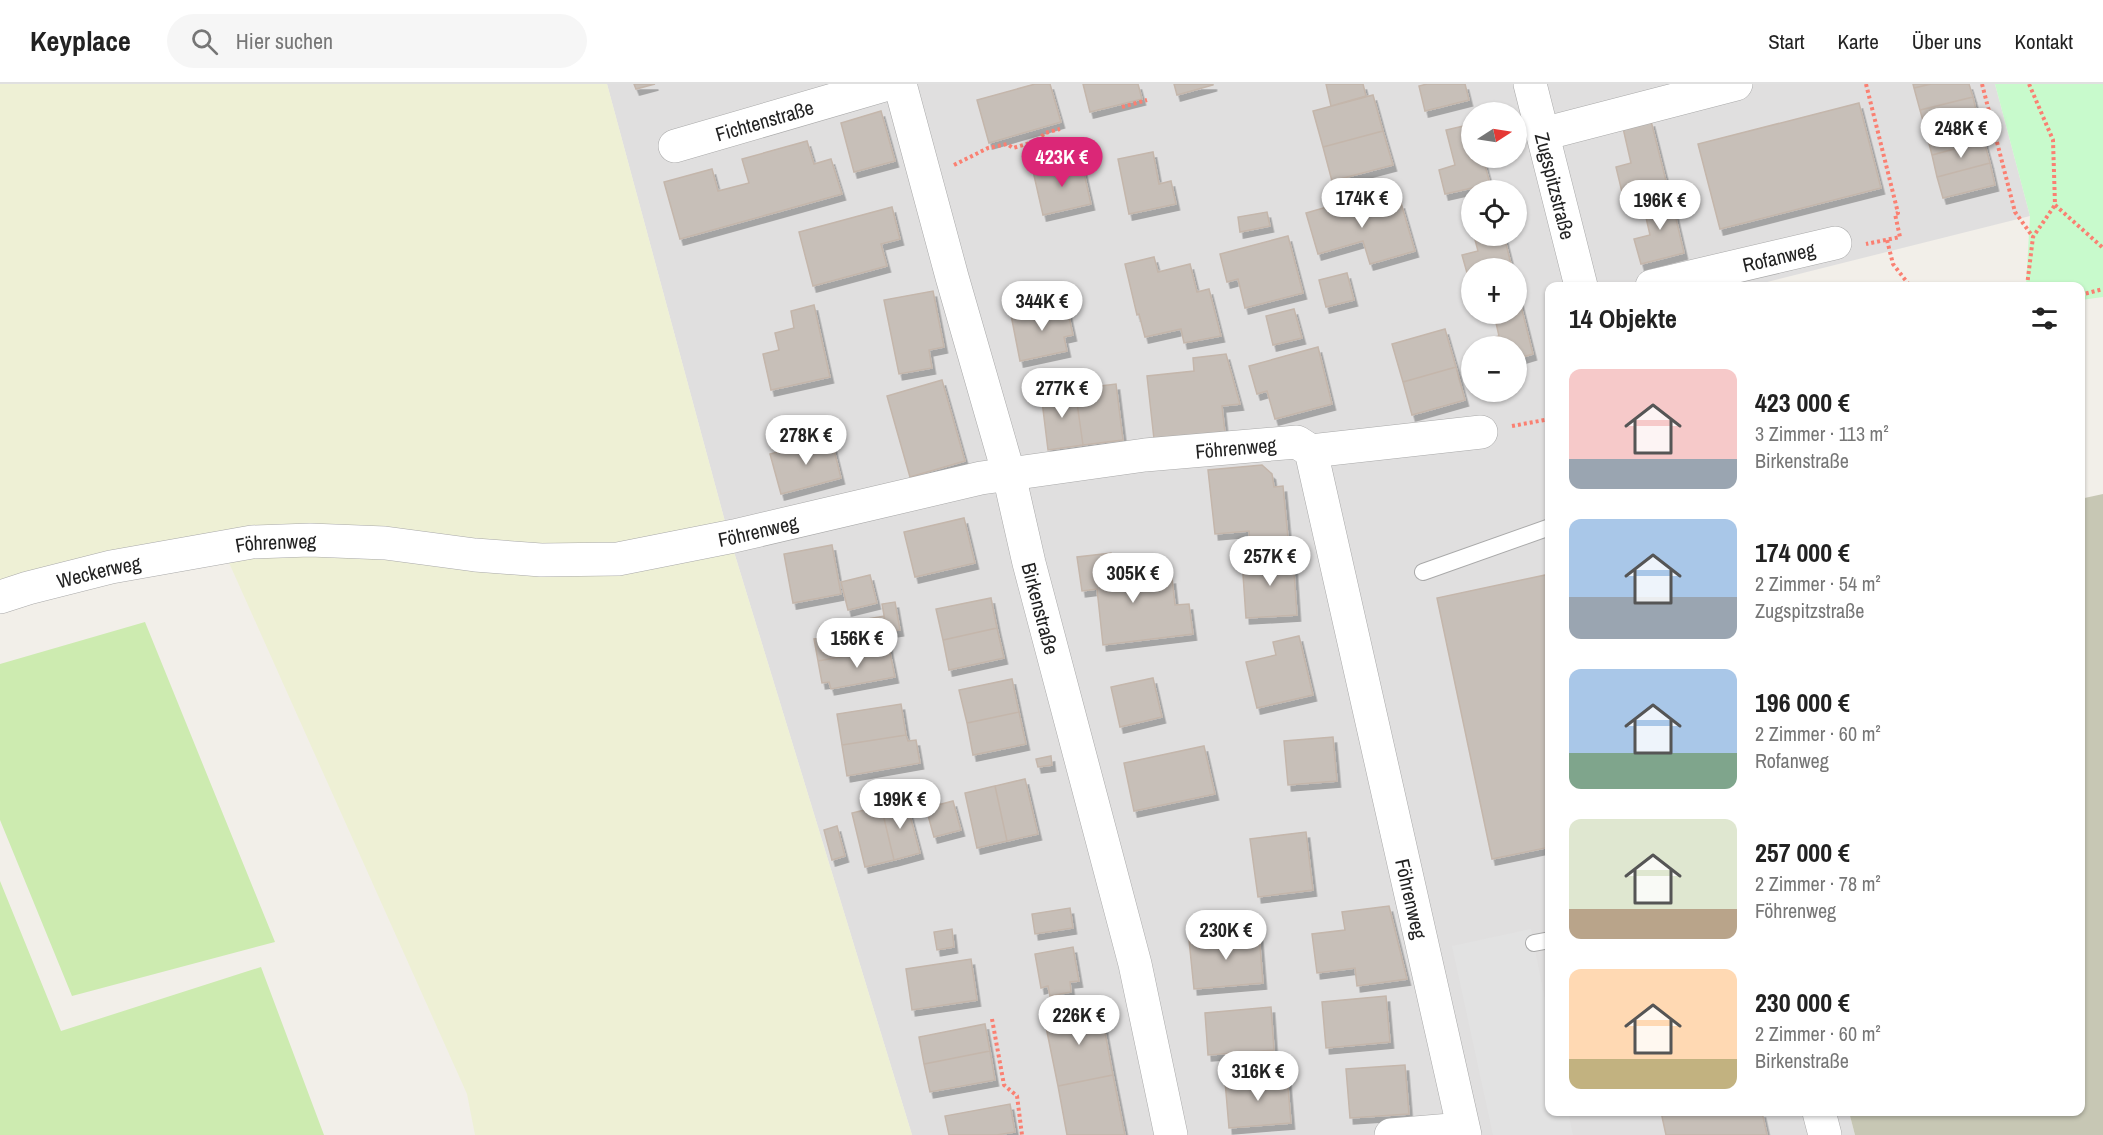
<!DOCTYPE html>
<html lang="de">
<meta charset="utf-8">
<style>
:root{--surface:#fff;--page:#f6f6f6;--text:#222;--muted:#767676;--line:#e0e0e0;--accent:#db2777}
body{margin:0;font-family:"Archivo Narrow",sans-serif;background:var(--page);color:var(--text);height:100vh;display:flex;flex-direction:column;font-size:22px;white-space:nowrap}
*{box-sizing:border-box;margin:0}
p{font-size:20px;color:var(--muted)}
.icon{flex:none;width:33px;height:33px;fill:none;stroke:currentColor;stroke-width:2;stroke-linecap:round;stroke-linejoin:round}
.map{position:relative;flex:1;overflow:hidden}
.drawer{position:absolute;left:1545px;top:198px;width:540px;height:834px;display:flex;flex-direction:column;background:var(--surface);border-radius:12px;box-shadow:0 2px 4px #0004}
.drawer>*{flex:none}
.needle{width:39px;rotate:78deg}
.buttons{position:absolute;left:1461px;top:18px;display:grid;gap:12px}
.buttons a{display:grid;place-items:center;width:66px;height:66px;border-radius:50%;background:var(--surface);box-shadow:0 2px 4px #0004;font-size:30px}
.price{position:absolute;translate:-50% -51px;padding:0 14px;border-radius:21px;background:#fff;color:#222;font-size:20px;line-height:39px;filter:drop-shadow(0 2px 3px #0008)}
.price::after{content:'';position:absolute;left:50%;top:36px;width:18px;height:14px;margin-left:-9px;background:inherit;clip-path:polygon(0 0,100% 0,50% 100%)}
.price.current{background:var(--accent);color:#fff}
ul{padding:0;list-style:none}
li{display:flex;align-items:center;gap:18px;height:150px;padding:0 24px}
li span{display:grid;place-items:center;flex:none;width:168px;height:120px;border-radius:12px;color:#555}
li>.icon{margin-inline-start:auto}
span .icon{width:72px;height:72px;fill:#fffc;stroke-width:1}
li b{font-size:26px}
h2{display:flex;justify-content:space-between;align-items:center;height:72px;padding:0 24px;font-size:26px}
header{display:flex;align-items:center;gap:36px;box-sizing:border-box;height:84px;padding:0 30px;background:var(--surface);border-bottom:2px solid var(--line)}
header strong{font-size:28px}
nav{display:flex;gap:33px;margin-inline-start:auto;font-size:21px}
.search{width:420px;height:54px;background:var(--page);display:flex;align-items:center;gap:15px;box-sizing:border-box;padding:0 21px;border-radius:33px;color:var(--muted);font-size:22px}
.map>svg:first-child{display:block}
.residential{fill:#e0dfdf;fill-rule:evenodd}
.construction{fill:#c7c7b4}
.farmland{fill:#eef0d5}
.grass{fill:#cdebb0}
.park{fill:#c8facc}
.parking{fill:#e2e2e2}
.building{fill:#c7bfb8;stroke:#c4b6ab;stroke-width:1.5;filter:url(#shadow)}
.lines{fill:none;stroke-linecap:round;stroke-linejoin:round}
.service-casing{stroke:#a9a9a9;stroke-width:18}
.minor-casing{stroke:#a9a9a9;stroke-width:34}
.path{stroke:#fa8072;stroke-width:4;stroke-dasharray:3 3;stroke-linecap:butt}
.service{stroke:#fff;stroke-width:16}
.minor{stroke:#fff;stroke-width:33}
.labels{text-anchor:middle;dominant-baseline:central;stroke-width:4.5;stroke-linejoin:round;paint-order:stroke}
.street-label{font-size:20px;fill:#222;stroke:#fff}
</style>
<header>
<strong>Keyplace</strong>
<div class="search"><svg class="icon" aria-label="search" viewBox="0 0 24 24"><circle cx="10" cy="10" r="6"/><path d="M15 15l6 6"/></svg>Hier suchen</div>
<nav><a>Start</a><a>Karte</a><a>Über uns</a><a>Kontakt</a></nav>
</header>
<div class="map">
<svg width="2103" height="1051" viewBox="0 0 2103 1051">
<defs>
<filter id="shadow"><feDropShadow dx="3.5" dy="6" stdDeviation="0" flood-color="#0004"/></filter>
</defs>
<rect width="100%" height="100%" fill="#f2efe9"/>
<!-- residential -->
<path class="residential" d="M 607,0 L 1995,0 L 2030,132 L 1751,202 L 1550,202 L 1550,1028 L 1849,1028 L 1855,1051 L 912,1051 L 727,445 ZM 1472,28 L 1516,28 L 1516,74 L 1472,74 ZM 1472,106 L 1516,106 L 1516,152 L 1472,152 ZM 1472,184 L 1516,184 L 1516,230 L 1472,230 ZM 1472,262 L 1516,262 L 1516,308 L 1472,308 Z"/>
<!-- construction -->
<path class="construction" d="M 2103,410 L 2103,1051 L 1855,1051 L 1849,1028 L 2080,1028 L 2080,415 Z"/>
<!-- farmland -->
<path class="farmland" d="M 0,0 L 607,0 L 727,445 L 912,1051 L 475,1051 L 467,1010 L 217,452 L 156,458 L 61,479 L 0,498 Z"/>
<!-- grass -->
<path class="grass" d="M 145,538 L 275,858 L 72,912 L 0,736 L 0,580 Z
M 0,797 L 61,947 L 261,883 L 324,1051 L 0,1051 Z"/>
<!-- park -->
<path class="park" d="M 1995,0 L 2103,0 L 2103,213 L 2081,216 L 2080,202 L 2026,202 L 2030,132 Z"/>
<!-- parking -->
<path class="parking" d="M 1531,845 L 1549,937 L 1550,1028 L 1568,1028 L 1573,1051 L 1493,1051 L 1452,862 Z"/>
<!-- building -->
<path class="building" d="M 634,0 L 655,0 L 636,5 Z
M 1035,0 L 1050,0 L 1061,38 L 989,59 L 977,16 Z
M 1083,0 L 1138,0 L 1142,15 L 1090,28 Z
M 1174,0 L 1213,0 L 1213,1 L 1177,11 Z
M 1326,0 L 1363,0 L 1366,12 L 1331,22 Z
M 1427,0 L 1465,0 L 1469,16 L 1425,27 L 1419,2 Z
M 1913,0 L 1931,0 L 1914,4 Z
M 1931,0 L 1969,0 L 1973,13 L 1920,26 L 1914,4 Z
M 1373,11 L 1383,47 L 1323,63 L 1313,27 Z
M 1973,13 L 1978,35 L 1926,48 L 1920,26 Z
M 1859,19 L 1881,104 L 1720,145 L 1698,60 Z
M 881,27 L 895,77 L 854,88 L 841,39 Z
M 1978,35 L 1984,57 L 1932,71 L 1926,48 Z
M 1651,37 L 1666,97 L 1622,108 L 1616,83 L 1631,79 L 1623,44 Z
M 1472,40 L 1472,74 L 1483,74 L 1490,100 L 1445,110 L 1439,86 L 1455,81 L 1446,46 Z
M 1383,47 L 1393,81 L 1332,97 L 1323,63 Z
M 807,57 L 814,80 L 831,75 L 842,110 L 680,155 L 664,98 L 712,85 L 718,107 L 749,99 L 742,75 Z
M 1984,57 L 1990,79 L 1937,93 L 1932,71 Z
M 1153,68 L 1159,100 L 1171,97 L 1176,120 L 1129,130 L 1118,75 Z
M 1081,76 L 1091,120 L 1043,131 L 1033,87 Z
M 1990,79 L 1995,101 L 1943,114 L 1937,93 Z
M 1670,109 L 1684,169 L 1641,180 L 1634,155 L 1650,151 L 1642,116 Z
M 1365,112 L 1369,128 L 1401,119 L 1415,167 L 1370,180 L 1363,157 L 1318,170 L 1306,129 Z
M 892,123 L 900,155 L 881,160 L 887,182 L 813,202 L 799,148 Z
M 1267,128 L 1270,142 L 1240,148 L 1238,133 Z
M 1288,152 L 1303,209 L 1245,224 L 1238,195 L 1227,198 L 1220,170 Z
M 1474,152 L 1504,152 L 1512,184 L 1472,184 L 1472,195 L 1469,196 L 1462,171 L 1478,167 Z
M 1154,173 L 1158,188 L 1190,180 L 1197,208 L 1209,205 L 1221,252 L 1184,259 L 1181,245 L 1145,253 L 1139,230 L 1137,231 L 1125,180 Z
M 1347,189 L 1354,216 L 1326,223 L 1319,196 Z
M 933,207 L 944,263 L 929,266 L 932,284 L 899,290 L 884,216 Z
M 1518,210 L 1533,270 L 1516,275 L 1516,262 L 1485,262 L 1484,256 L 1499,252 L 1494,230 L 1516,230 L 1516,211 Z
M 1066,219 L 1073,251 L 1064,253 L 1067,267 L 1020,277 L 1011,231 Z
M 814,221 L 830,293 L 771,306 L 763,270 L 779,266 L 775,249 L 794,244 L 791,227 Z
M 1294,225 L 1302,254 L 1273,261 L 1266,232 Z
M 1445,245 L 1456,283 L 1403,298 L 1392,260 Z
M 1318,263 L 1332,320 L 1275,335 L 1267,307 L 1257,310 L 1249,282 Z
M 1226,270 L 1240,320 L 1222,322 L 1225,349 L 1154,355 L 1147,292 L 1194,287 L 1193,274 Z
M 1456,283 L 1465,316 L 1412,331 L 1403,298 Z
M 942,296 L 965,377 L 910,393 L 887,312 Z
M 1116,300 L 1123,356 L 1083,361 L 1075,305 Z
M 1075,305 L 1083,361 L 1048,366 L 1041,309 Z
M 831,354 L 841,394 L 781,410 L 770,370 Z
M 1262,381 L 1272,390 L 1274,403 L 1283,402 L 1288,454 L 1250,458 L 1249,447 L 1215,450 L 1208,386 Z
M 964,434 L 975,479 L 915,493 L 904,448 Z
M 832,461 L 841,510 L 793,519 L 784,470 Z
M 1111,469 L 1115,500 L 1172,494 L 1175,521 L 1189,520 L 1193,550 L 1103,561 L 1097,505 L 1082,507 L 1077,473 Z
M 1293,473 L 1297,531 L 1246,534 L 1242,476 Z
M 1550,490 L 1550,763 L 1492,775 L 1437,514 Z
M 870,491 L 877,519 L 848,526 L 841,498 Z
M 991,514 L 997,544 L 943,556 L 936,525 Z
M 895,518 L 900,546 L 887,548 L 882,520 Z
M 884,532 L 889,564 L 818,577 L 814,555 L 822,554 L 820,543 Z
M 997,544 L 1004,574 L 949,586 L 943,556 Z
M 1299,552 L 1313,611 L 1257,624 L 1246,578 L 1276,571 L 1273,558 Z
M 889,564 L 895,593 L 831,605 L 829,598 L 822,599 L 818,577 Z
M 1153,594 L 1162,633 L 1120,643 L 1111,603 Z
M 1012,595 L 1019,628 L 967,639 L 959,606 Z
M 901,620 L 906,651 L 842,661 L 837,630 Z
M 1019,628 L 1026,660 L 973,671 L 967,639 Z
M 906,651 L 908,657 L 916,656 L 920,679 L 847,692 L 842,661 Z
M 1333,653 L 1337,697 L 1288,701 L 1284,657 Z
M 1204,662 L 1215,710 L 1134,727 L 1124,679 Z
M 1051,672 L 1052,681 L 1038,683 L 1036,675 Z
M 1025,695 L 1038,750 L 1007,757 L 995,702 Z
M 995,702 L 1007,757 L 977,764 L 965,709 Z
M 906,716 L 920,769 L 894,776 L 881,722 Z
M 953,717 L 961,746 L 934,753 L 926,724 Z
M 881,722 L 894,776 L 865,783 L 852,729 Z
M 837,742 L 845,772 L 832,776 L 824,746 Z
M 1306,748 L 1313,806 L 1258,813 L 1250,755 Z
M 1389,822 L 1407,895 L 1357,902 L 1355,884 L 1317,889 L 1312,850 L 1345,846 L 1342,828 Z
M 1070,824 L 1073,844 L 1035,850 L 1032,830 Z
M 952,845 L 954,863 L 937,866 L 934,848 Z
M 1259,850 L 1263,899 L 1194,905 L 1189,856 Z
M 1073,863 L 1079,897 L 1070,898 L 1071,908 L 1050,912 L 1048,902 L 1041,904 L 1035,870 Z
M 971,875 L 977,916 L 912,926 L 906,885 Z
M 1386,912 L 1390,958 L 1326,964 L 1322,918 Z
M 1100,922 L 1113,991 L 1058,1002 L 1044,933 Z
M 1271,923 L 1274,966 L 1208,971 L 1205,929 Z
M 985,940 L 990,967 L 924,980 L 919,953 Z
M 990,967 L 995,996 L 930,1008 L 924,980 Z
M 1405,981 L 1409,1030 L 1350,1034 L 1346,985 Z
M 1113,991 L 1125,1051 L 1067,1051 L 1058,1002 Z
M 1287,991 L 1291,1039 L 1229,1044 L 1225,997 Z
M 1010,1020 L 1015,1048 L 997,1051 L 949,1051 L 945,1032 Z
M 1661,1028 L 1762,1028 L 1767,1051 L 1666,1051 Z"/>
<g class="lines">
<defs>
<path id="service" d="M 1423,488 L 1550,443
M 1534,859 L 1550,856"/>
<g id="minor">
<path id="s1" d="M 900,0 L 952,193 L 1009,391 L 1029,479 L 1135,880 L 1171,1051"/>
<path id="s2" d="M 1530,0 L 1581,202"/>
<path d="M 1543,50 L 1736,0"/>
<path id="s3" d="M 675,62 L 888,0"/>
<path id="s4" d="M 1652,202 L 1835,159"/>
<path d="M 1311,367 L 1481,348"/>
<path id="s5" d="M 0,513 L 28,504 L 111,483 L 252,458 L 310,456 L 385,459 L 475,471 L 541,476 L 618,475 L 734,452 L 981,394 L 1145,371 L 1297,358 L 1311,367 L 1465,1051"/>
<path d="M 1819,1028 L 1825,1051"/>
<path d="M 1391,1051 L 1463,1045"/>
</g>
</defs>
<!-- service casing -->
<use href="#service" class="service-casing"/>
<!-- minor casing -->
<use href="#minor" class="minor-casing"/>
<!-- path -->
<path class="path" d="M 1866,0 L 1898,129 L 1895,130 L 1900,153 L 1866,160
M 1982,0 L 2015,128 L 2033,153
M 2029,0 L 2053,56 L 2055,121 L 2103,164
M 1122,23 L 1147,16
M 954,81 L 988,64 L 1007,60 L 1013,64 L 1037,57 L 1045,49 L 1060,45
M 1887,156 L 1893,180 L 1910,202
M 2027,202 L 2033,153 L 2055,121
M 2080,211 L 2103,205
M 1512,342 L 1550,335
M 992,935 L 1004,1001 L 1017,1012 L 1022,1051"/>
<!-- service -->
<use href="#service" class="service"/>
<!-- minor -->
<use href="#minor" class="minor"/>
</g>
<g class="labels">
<!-- street labels -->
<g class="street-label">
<text stroke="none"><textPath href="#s3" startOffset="93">Fichtenstraße</textPath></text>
<text stroke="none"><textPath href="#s2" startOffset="105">Zugspitzstraße</textPath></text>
<text stroke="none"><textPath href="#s4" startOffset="130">Rofanweg</textPath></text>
<text stroke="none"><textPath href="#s5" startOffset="1254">Föhrenweg</textPath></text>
<text stroke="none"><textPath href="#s5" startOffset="768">Föhrenweg</textPath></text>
<text stroke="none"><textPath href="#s5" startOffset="282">Föhrenweg</textPath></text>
<text stroke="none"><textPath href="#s5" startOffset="102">Weckerweg</textPath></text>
<text stroke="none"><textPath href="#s1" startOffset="543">Birkenstraße</textPath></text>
<text stroke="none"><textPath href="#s5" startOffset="1791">Föhrenweg</textPath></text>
</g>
</g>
</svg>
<div class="buttons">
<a><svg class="needle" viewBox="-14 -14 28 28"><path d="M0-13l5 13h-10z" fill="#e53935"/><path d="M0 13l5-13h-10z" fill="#767676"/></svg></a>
<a><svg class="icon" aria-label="locate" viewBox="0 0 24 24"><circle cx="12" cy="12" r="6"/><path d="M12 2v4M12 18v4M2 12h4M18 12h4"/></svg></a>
<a>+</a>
<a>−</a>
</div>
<b class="price" style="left:1961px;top:75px">248K €</b>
<b class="price current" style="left:1062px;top:104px">423K €</b>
<b class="price" style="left:1362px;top:145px">174K €</b>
<b class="price" style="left:1660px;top:147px">196K €</b>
<b class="price" style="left:1042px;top:248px">344K €</b>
<b class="price" style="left:1062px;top:335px">277K €</b>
<b class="price" style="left:806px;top:382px">278K €</b>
<b class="price" style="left:1270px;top:503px">257K €</b>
<b class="price" style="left:1133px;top:520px">305K €</b>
<b class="price" style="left:857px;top:585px">156K €</b>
<b class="price" style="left:900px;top:746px">199K €</b>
<b class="price" style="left:1226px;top:877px">230K €</b>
<b class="price" style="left:1079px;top:962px">226K €</b>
<b class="price" style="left:1258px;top:1018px">316K €</b>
<section class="drawer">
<h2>14 Objekte<svg class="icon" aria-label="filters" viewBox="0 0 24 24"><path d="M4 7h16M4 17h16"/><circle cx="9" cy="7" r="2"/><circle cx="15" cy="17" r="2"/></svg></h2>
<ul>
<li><span style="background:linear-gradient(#f6c9c9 75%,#9aa5b1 0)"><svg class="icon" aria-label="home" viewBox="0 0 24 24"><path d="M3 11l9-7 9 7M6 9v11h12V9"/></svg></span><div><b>423 000 €</b><p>3 Zimmer · 113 m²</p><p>Birkenstraße</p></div></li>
<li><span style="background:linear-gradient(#a9c7e8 65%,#9aa5b1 0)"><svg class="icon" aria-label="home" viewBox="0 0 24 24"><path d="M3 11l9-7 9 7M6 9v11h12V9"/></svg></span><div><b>174 000 €</b><p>2 Zimmer · 54 m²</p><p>Zugspitzstraße</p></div></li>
<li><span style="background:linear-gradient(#a9c7e8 70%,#7fa58c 0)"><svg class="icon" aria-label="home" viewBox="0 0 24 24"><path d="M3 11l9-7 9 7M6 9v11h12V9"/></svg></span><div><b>196 000 €</b><p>2 Zimmer · 60 m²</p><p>Rofanweg</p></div></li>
<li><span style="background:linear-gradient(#dfe7d0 75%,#b9a48a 0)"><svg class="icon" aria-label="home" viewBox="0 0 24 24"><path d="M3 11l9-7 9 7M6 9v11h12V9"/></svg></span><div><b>257 000 €</b><p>2 Zimmer · 78 m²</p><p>Föhrenweg</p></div></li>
<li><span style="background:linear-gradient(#ffd9b3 75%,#c2b280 0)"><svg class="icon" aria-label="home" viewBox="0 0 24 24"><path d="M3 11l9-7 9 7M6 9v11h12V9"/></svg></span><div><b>230 000 €</b><p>2 Zimmer · 60 m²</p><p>Birkenstraße</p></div></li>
</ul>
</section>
</div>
